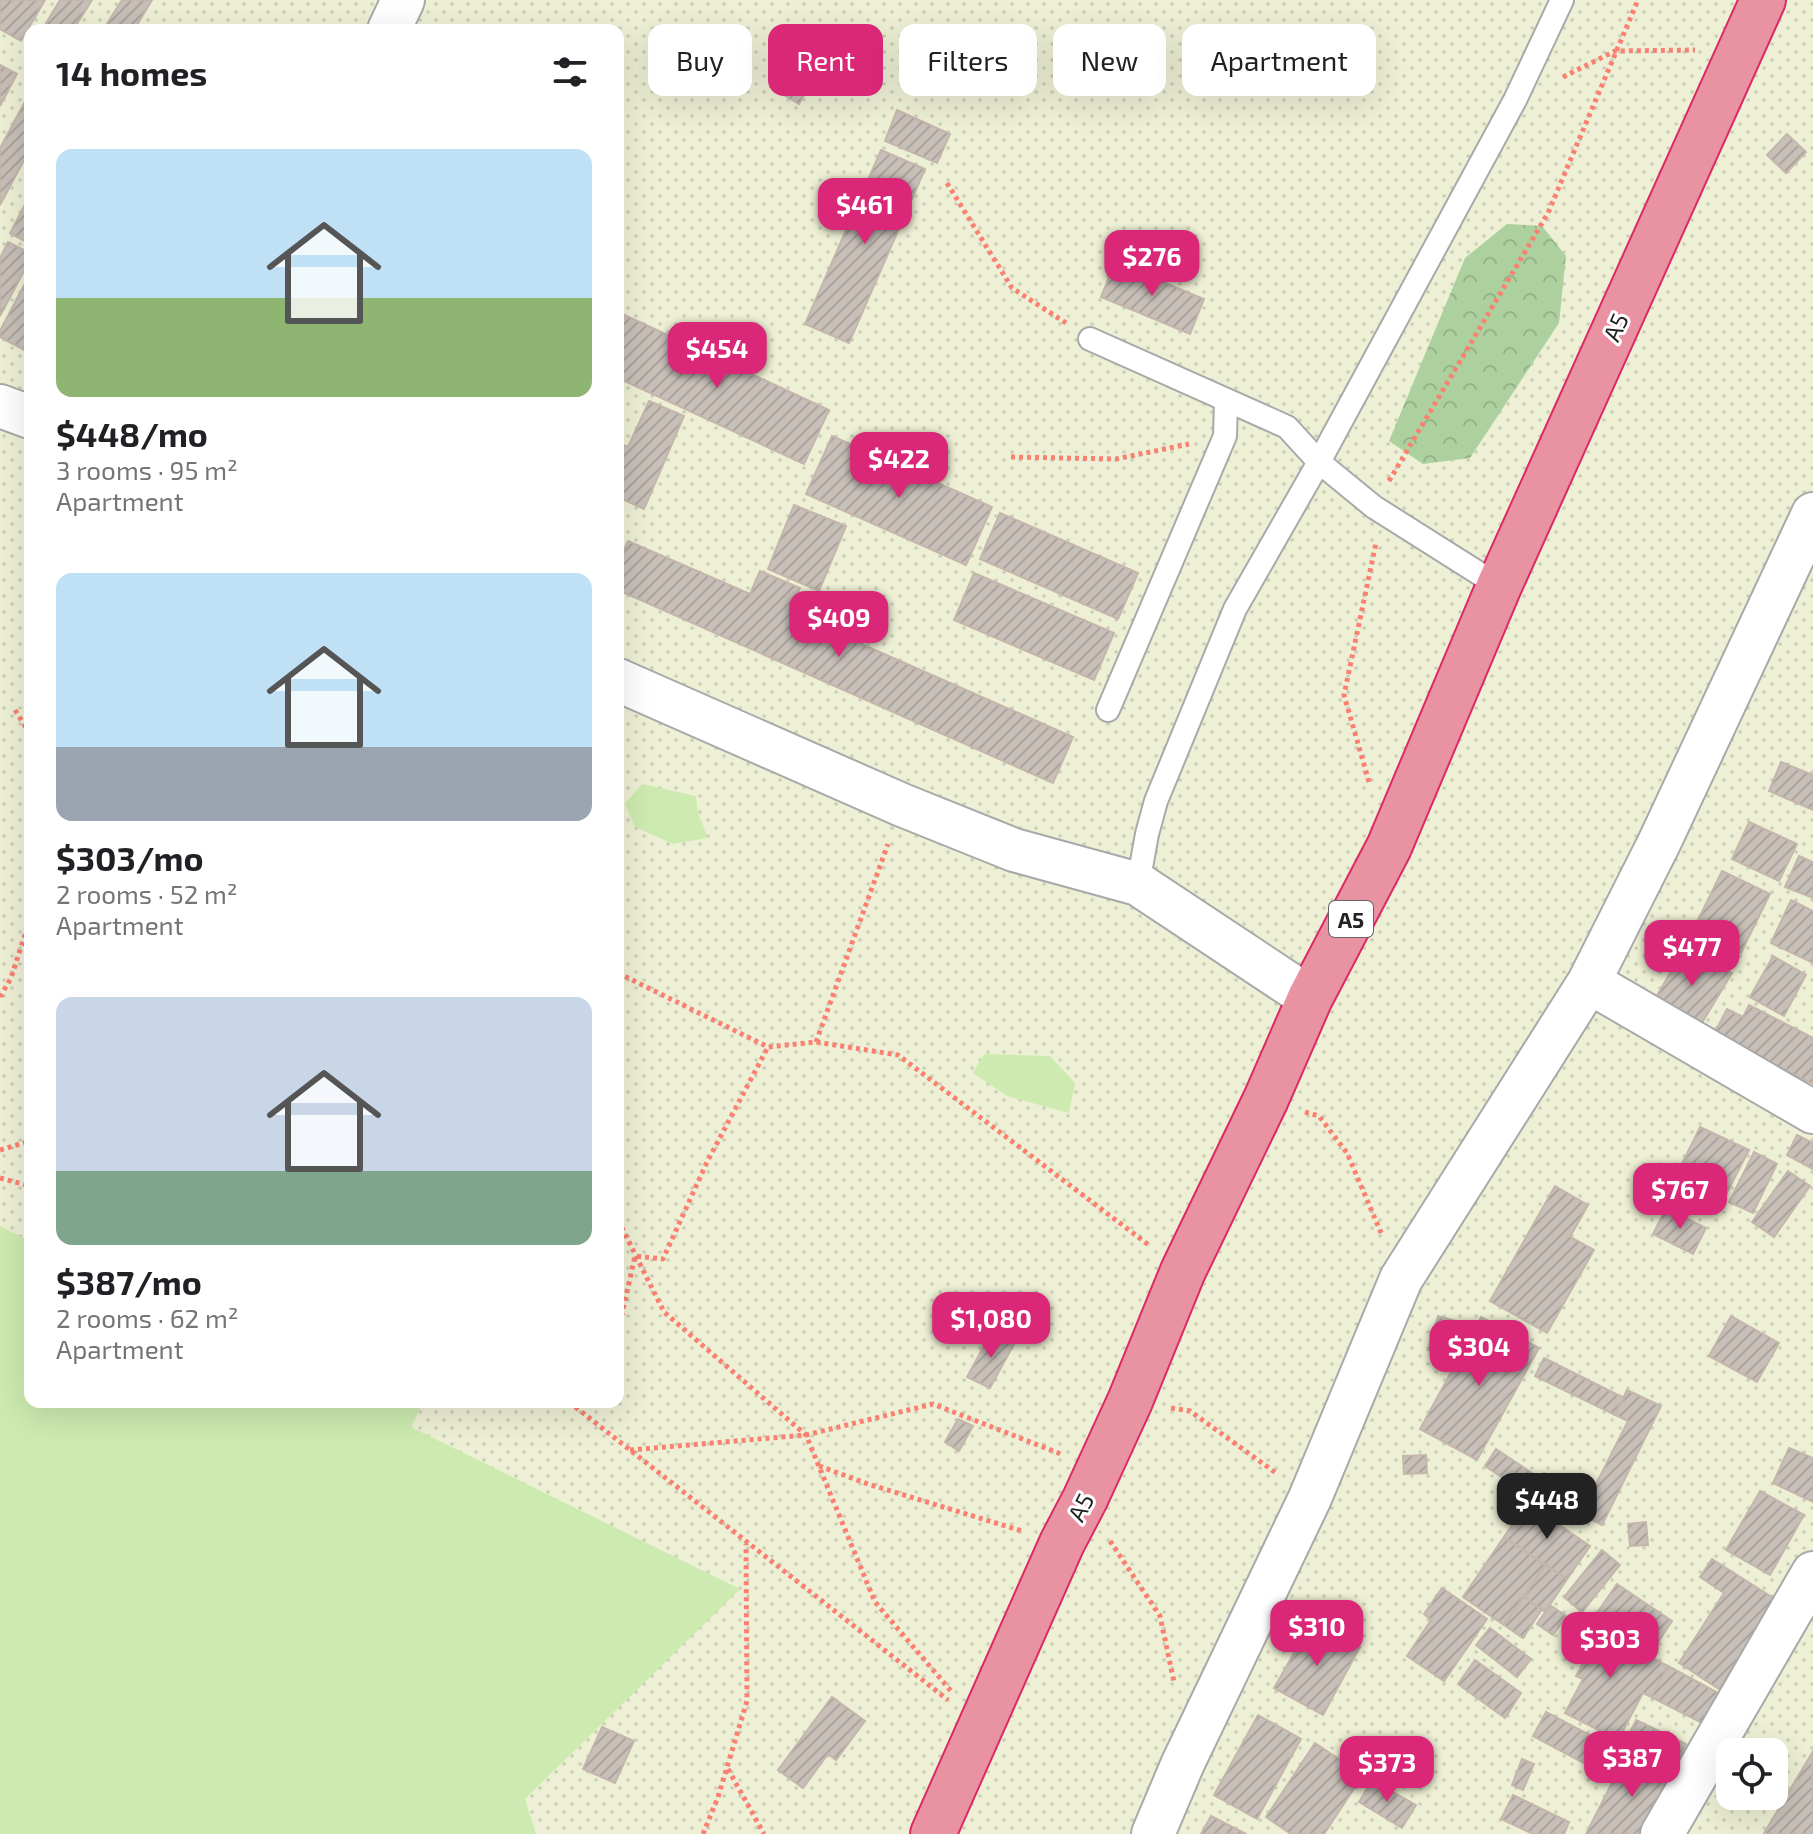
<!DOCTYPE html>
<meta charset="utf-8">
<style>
:root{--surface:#fff;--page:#f6f6f6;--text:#202124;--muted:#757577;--accent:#db2777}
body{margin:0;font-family:"Exo 2",sans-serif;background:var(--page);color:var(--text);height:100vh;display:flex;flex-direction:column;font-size:30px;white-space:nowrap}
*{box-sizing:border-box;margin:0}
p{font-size:26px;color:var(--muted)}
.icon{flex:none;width:44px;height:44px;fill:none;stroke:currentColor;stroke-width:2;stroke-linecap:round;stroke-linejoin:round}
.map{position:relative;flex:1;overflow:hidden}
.details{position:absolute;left:24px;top:24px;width:600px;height:1384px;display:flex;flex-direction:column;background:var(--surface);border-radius:16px;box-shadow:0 8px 32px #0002}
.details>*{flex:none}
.guide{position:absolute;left:648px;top:24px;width:760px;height:72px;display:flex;gap:16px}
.tools{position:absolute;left:1716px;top:1738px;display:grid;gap:16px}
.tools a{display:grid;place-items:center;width:72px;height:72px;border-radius:16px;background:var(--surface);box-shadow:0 8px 32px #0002;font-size:40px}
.price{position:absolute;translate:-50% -68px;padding:0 18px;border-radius:16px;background:var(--accent);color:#fff;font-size:26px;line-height:52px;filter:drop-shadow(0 2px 4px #0008)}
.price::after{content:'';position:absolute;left:50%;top:48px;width:24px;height:18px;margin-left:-12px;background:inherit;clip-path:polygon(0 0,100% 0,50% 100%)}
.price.selected{background:#222;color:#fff}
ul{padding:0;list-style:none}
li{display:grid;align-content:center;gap:16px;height:424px;padding:0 32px}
li span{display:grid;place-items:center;height:248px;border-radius:16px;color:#555}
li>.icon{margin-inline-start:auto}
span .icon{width:144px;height:144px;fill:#fffc;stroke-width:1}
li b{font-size:34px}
h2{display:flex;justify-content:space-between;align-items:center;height:96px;padding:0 32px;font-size:34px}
.pill{padding:0 28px;border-radius:16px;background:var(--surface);box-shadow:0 8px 32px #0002;font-size:28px;line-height:72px}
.pill.selected{background:var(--accent);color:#fff}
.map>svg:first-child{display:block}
.farmland{fill:url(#farmland-dots);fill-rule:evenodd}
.grass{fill:#cdebb0}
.forest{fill:url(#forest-crowns)}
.building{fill:url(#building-hatch);stroke:#c4b6ab;stroke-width:2}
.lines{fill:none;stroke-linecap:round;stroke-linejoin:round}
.lane-casing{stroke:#a9a9a9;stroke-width:26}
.street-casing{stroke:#a9a9a9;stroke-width:46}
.highway-casing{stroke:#dc2a67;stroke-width:48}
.path{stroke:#fa8072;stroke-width:5;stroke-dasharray:4 4;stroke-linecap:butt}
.lane{stroke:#fff;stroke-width:22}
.street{stroke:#fff;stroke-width:42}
.highway{stroke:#e892a2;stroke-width:44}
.labels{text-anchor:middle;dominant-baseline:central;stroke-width:6;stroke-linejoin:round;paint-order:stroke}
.shield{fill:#fff;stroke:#646464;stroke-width:2}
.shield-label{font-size:22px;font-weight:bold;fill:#222}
.street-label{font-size:24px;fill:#222;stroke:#fff}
</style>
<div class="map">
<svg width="1813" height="1834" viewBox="0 0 1813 1834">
<defs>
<pattern id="farmland-dots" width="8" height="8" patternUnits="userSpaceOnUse" patternTransform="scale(2)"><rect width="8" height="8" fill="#eef0d5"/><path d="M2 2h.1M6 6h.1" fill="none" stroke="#ccceb7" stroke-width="1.8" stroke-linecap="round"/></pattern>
<pattern id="forest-crowns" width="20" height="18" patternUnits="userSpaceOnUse" patternTransform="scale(2)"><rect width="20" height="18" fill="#add19e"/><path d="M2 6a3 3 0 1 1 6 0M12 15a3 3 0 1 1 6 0" fill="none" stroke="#95b388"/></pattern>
<pattern id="building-hatch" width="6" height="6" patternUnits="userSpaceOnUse" patternTransform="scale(2)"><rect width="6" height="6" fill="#c7bfb8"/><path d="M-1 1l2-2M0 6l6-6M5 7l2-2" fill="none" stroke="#aba49e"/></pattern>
</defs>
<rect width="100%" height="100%" fill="#f2efe9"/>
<!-- farmland -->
<path class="farmland" d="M 0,0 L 1813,0 L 1813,1834 L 0,1834 ZM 30,30 L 618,30 L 618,1402 L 30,1402 ZM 1730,1752 L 1774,1752 L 1774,1796 L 1730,1796 Z"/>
<!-- grass -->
<path class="grass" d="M 642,784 L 696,796 L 698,813 L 708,838 L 673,844 L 635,827 L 625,804 Z
M 984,1054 L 1050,1056 L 1075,1083 L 1069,1113 L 1007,1096 L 973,1073 Z
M 0,1226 L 30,1241 L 30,1402 L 423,1402 L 412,1425 L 413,1428 L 740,1589 L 525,1799 L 536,1834 L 0,1834 Z"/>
<!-- forest -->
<path class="forest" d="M 1507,224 L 1542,226 L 1566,256 L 1559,323 L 1470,458 L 1423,464 L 1389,441 L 1465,258 Z"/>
<!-- building -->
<path class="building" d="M 0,0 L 45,0 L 21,41 L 0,29 Z
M 60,0 L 92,0 L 73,30 L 42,30 Z
M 122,0 L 152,0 L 134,30 L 103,30 Z
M 785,61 L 814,78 L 799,104 L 770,87 Z
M 0,65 L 17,74 L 0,106 Z
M 28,96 L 30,98 L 30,149 L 0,205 L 0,148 Z
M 897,110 L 950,134 L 937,163 L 885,141 Z
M 1787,134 L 1806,152 L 1786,173 L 1767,155 Z
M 881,150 L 925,169 L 849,343 L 805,324 Z
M 30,195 L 30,244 L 10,233 Z
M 8,242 L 30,253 L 30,260 L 0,316 L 0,258 Z
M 1115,262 L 1204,299 L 1190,334 L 1101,297 Z
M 24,285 L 30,288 L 30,353 L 0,337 L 0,331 Z
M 618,312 L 829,410 L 804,464 L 618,378 Z
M 649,401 L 684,416 L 644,509 L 618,497 L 618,443 L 628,447 Z
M 832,436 L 992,507 L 966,565 L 806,494 Z
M 794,505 L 846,526 L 819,591 L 768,569 Z
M 1000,513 L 1138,573 L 1118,619 L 980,559 Z
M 628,541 L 750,594 L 760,571 L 800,588 L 789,612 L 1073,737 L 1053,783 L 618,590 L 618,562 Z
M 974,573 L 1114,633 L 1094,680 L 954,620 Z
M 1781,762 L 1813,775 L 1813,810 L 1769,791 Z
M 1749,822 L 1797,844 L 1779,881 L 1732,859 Z
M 1799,856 L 1813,862 L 1813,898 L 1785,887 Z
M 1722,871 L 1770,894 L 1741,953 L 1693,930 Z
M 1791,900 L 1813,911 L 1813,963 L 1771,943 Z
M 1686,946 L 1732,973 L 1697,1031 L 1652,1004 Z
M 1773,956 L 1806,975 L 1784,1016 L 1750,997 Z
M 1749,1005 L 1813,1038 L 1813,1084 L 1714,1034 L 1727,1009 L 1743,1017 Z
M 1700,1127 L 1749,1150 L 1716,1214 L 1669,1190 Z
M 1797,1135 L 1813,1143 L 1813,1169 L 1787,1155 Z
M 1754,1152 L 1777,1164 L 1753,1213 L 1729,1202 Z
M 1788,1171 L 1810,1186 L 1774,1237 L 1752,1222 Z
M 1555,1186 L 1588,1205 L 1570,1237 L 1594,1250 L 1547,1333 L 1490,1301 Z
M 1666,1208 L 1706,1228 L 1693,1254 L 1653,1234 Z
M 1438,1316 L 1462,1323 L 1452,1357 L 1428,1350 Z
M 1731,1316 L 1779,1343 L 1757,1382 L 1709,1356 Z
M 1481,1317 L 1539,1348 L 1477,1460 L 1420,1429 Z
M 992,1331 L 1014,1344 L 990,1388 L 967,1377 Z
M 1544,1358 L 1624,1398 L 1615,1415 L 1535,1376 Z
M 1627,1390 L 1661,1406 L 1602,1525 L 1535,1492 L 1544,1473 L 1590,1496 L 1628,1421 L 1615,1415 Z
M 958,1419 L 973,1426 L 959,1451 L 945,1442 Z
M 1789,1448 L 1813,1458 L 1813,1502 L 1773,1483 Z
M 1496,1449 L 1535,1475 L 1524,1492 L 1485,1466 Z
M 1426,1455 L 1427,1473 L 1404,1474 L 1403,1456 Z
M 1760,1491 L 1804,1515 L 1770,1575 L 1726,1550 Z
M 1527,1503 L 1590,1546 L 1567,1579 L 1504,1537 Z
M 1646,1522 L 1648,1545 L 1630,1546 L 1628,1524 Z
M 1504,1537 L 1545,1565 L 1504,1625 L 1463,1597 Z
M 1602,1550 L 1620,1565 L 1582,1612 L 1564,1597 Z
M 1712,1559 L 1775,1599 L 1719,1689 L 1679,1663 L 1724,1593 L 1700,1577 Z
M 1545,1565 L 1567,1579 L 1545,1612 L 1524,1597 Z
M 1617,1584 L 1672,1621 L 1651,1653 L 1595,1616 Z
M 1442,1588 L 1487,1619 L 1444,1681 L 1407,1656 L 1431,1620 L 1424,1614 Z
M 1524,1597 L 1542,1609 L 1523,1638 L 1504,1625 Z
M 1550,1605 L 1566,1616 L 1553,1635 L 1537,1624 Z
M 1312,1621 L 1360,1647 L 1323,1715 L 1274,1688 Z
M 1582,1622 L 1668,1666 L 1651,1697 L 1643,1693 L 1618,1740 L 1565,1713 L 1583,1679 L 1576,1676 L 1584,1661 L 1566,1652 Z
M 1490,1628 L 1531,1659 L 1517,1677 L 1476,1645 Z
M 1475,1660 L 1521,1693 L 1505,1718 L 1458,1684 Z
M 1668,1666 L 1718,1693 L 1702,1723 L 1651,1697 Z
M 832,1697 L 865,1721 L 836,1760 L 828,1754 L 803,1788 L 778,1770 Z
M 1546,1712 L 1620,1751 L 1606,1775 L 1533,1736 Z
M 1258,1715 L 1301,1739 L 1257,1819 L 1214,1795 Z
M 1636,1720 L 1686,1744 L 1675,1767 L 1625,1743 Z
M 602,1727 L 634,1741 L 615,1783 L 583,1769 Z
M 1315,1743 L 1363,1775 L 1324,1834 L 1291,1834 L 1266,1817 Z
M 1627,1753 L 1675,1776 L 1645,1834 L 1586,1834 Z
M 1812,1753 L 1813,1834 L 1765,1834 L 1764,1833 Z
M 1522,1759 L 1534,1764 L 1523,1790 L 1512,1785 Z
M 1372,1780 L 1416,1805 L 1402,1828 L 1359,1802 Z
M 1513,1795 L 1569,1822 L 1564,1834 L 1533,1834 L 1501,1819 Z
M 1211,1816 L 1246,1834 L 1201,1834 Z"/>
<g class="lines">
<defs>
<path id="lane" d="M 1090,339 L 1287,427 L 1319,462 L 1374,507 L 1499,586
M 1108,710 L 1225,436 L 1226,401
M 1138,884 L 1147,834 L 1156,801 L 1235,609 L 1319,462 L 1515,100 L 1562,0"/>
<path id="street" d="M 389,30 L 403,0
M 0,406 L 30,417
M 618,680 L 902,805 L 1014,850 L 1138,884 L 1310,998
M 1589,982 L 1813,1112
M 1153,1834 L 1183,1763 L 1310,1498 L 1401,1279 L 1589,982 L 1659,843 L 1813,514
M 1662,1834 L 1813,1573"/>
<path id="highway" d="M 933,1834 L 1062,1543 L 1085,1499 L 1130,1401 L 1183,1271 L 1266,1099 L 1310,998 L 1389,847 L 1499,586 L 1763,0"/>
</defs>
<!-- lane casing -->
<use href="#lane" class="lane-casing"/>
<!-- street casing -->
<use href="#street" class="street-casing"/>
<!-- highway casing -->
<use href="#highway" class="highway-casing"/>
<!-- path -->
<path class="path" d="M 1563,77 L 1615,51 L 1695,50
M 947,183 L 1012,288 L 1066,323
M 1011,457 L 1116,459 L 1189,444
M 1389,481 L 1548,213 L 1638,0
M 15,710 L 30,734
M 1369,782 L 1344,695 L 1376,543
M 618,973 L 768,1047 L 816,1042 L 898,1055 L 1150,1246
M 0,997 L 11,978 L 30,919
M 816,1042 L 888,844
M 1305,1112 L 1319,1116 L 1347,1153 L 1382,1235
M 0,1150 L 30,1141
M 0,1178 L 30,1186
M 618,1220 L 664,1312 L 806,1435 L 875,1602 L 951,1691
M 618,1332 L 635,1256 L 663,1259 L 707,1162 L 768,1047
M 569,1402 L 948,1700
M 577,1402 L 589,1406 L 590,1402
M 1171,1408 L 1190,1411 L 1276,1473
M 630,1450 L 806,1435 L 933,1404 L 1061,1454
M 819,1466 L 868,1484 L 1022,1531
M 1110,1541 L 1160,1616 L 1174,1682
M 728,1769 L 764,1834
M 703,1834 L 718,1797 L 747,1701 L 746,1544"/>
<!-- lane -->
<use href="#lane" class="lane"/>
<!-- street -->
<use href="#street" class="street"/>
<!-- highway -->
<use href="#highway" class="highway"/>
</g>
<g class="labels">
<!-- shield labels -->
<rect class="shield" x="1329" y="901" width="44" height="36" rx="6"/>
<g class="shield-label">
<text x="1351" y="919">A5</text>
</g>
<!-- street labels -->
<g class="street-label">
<text transform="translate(1615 327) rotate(-66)">A5</text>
<text transform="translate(1080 1507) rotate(-63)">A5</text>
</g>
</g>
</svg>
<div class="tools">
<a><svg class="icon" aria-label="locate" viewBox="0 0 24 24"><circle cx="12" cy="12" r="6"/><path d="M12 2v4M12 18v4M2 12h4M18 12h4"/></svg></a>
</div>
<b class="price" style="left:865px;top:246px">$461</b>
<b class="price" style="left:1152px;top:298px">$276</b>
<b class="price" style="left:717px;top:390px">$454</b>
<b class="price" style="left:899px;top:500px">$422</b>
<b class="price" style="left:839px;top:659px">$409</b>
<b class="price" style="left:1692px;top:988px">$477</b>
<b class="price" style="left:1680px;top:1231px">$767</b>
<b class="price" style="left:991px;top:1360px">$1,080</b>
<b class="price" style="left:1479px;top:1388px">$304</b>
<b class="price selected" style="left:1547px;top:1541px">$448</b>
<b class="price" style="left:1317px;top:1668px">$310</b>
<b class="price" style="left:1610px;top:1680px">$303</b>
<b class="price" style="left:1632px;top:1799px">$387</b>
<b class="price" style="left:1387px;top:1804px">$373</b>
<div class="guide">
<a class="pill">Buy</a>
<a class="pill selected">Rent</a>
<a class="pill">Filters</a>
<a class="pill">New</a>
<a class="pill">Apartment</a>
</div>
<section class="details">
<h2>14 homes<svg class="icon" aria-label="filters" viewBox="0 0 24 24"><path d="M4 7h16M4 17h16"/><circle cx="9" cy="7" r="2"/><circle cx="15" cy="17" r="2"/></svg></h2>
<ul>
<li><span style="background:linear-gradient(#bfe0f5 60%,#8fb573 0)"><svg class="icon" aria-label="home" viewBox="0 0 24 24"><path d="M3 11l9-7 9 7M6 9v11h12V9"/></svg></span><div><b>$448/mo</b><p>3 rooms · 95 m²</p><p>Apartment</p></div></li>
<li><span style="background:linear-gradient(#bfe0f5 70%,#9aa5b1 0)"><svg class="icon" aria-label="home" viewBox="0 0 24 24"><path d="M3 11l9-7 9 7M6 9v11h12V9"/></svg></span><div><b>$303/mo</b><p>2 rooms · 52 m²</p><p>Apartment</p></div></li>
<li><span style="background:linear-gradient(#c9d6e8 70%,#7fa58c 0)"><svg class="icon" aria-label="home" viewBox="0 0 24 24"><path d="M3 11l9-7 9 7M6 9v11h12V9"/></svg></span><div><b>$387/mo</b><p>2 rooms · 62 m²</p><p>Apartment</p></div></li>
</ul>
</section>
</div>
